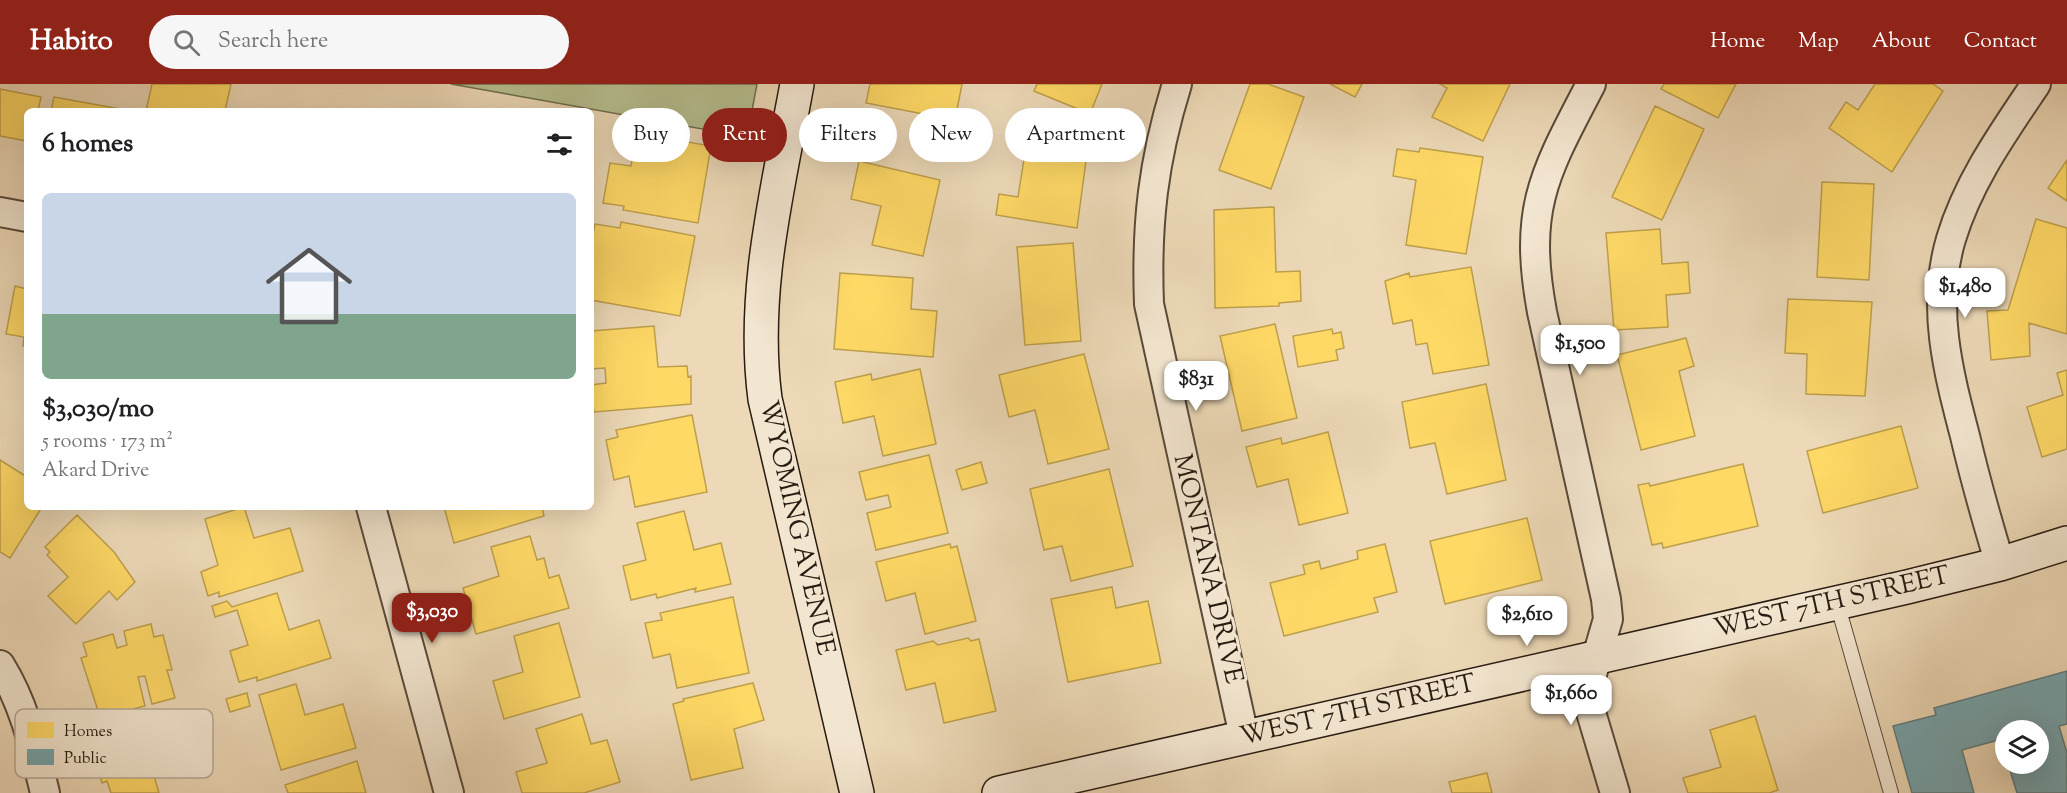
<!DOCTYPE html>
<meta charset="utf-8">
<style>
:root{--surface:#fff;--page:#f6f6f6;--text:#202124;--muted:#757577;--line:#e0e0e0;--accent:#8f2418}
body{margin:0;font-family:"Sorts Mill Goudy",serif;background:var(--page);color:var(--text);height:100vh;display:flex;flex-direction:column;font-size:22px;white-space:nowrap}
*{box-sizing:border-box;margin:0}
p{font-size:20px;color:var(--muted)}
.icon{flex:none;width:33px;height:33px;fill:none;stroke:currentColor;stroke-width:2;stroke-linecap:round;stroke-linejoin:round}
.map{position:relative;flex:1;overflow:hidden}
.panel{position:absolute;left:24px;top:24px;width:570px;height:402px;display:flex;flex-direction:column;background:var(--surface);border-radius:9px;box-shadow:0 6px 24px #0002}
.panel>*{flex:none}
.top-card{position:absolute;left:612px;top:24px;width:570px;height:54px;display:flex;gap:12px}
.controls{position:absolute;left:1995px;top:636px;display:grid;gap:12px}
.controls a{display:grid;place-items:center;width:54px;height:54px;border-radius:50%;background:var(--surface);box-shadow:0 6px 24px #0002;font-size:30px}
.price{position:absolute;translate:-50% -51px;padding:0 14px;border-radius:12px;background:#fff;color:#222;font-size:20px;line-height:39px;filter:drop-shadow(0 2px 3px #0008)}
.price::after{content:'';position:absolute;left:50%;top:36px;width:18px;height:14px;margin-left:-9px;background:inherit;clip-path:polygon(0 0,100% 0,50% 100%)}
.price.selected{background:var(--accent);color:#fff}
ul{padding:0;list-style:none}
li{display:grid;align-content:center;gap:12px;height:318px;padding:0 18px}
li+li{border-top:2px solid var(--line)}
li span{display:grid;place-items:center;height:186px;border-radius:9px;color:#555}
li>.icon{margin-inline-start:auto}
span .icon{width:108px;height:108px;fill:#fffc;stroke-width:1}
li b{font-size:26px}
h2{display:flex;justify-content:space-between;align-items:center;height:72px;padding:0 18px;font-size:26px}
.tag{padding:0 21px;border-radius:27px;background:var(--surface);box-shadow:0 6px 24px #0002;font-size:21px;line-height:54px}
.tag.selected{background:var(--accent);color:#fff}
header{display:flex;align-items:center;gap:36px;box-sizing:border-box;height:84px;padding:0 30px;background:var(--accent);color:#fff}
header strong{font-size:28px}
nav{display:flex;gap:33px;margin-inline-start:auto;font-size:21px}
.search{width:420px;height:54px;background:var(--page);display:flex;align-items:center;gap:15px;box-sizing:border-box;padding:0 21px;border-radius:33px;color:var(--muted);font-size:22px}
.map>svg:first-child{display:block}
.green{fill:#b7bf8f;stroke:#706d50;stroke-width:1.5}
.homes{fill:#ffd966;stroke:#bea04c;stroke-width:1.5}
.public{fill:#76a5af;stroke:#5f7c80;stroke-width:1.5}
.lines{fill:none;stroke-linecap:round;stroke-linejoin:round}
.lane-casing{stroke:#594a3a;stroke-width:16}
.street-casing{stroke:#594a3a;stroke-width:32}
.secondary-casing{stroke:#281b11;stroke-width:36}
.lane{stroke:#f3e6d0;stroke-width:14}
.street{stroke:#f3e6d0;stroke-width:28}
.secondary{stroke:#f3e6d0;stroke-width:33}
.labels{text-anchor:middle;dominant-baseline:central;stroke-width:6;stroke-linejoin:round;paint-order:stroke}
.street-label{font-size:26px;fill:#281b11;stroke:#f3e6d0}
.key{fill:#f3e6d0;stroke:#b6a997;stroke-width:1.5}
.key-label{font-size:16px;fill:#281b11}
</style>
<header>
<strong>Habito</strong>
<div class="search"><svg class="icon" aria-label="search" viewBox="0 0 24 24"><circle cx="10" cy="10" r="6"/><path d="M15 15l6 6"/></svg>Search here</div>
<nav><a>Home</a><a>Map</a><a>About</a><a>Contact</a></nav>
</header>
<div class="map">
<svg width="2067" height="709" viewBox="0 0 2067 709">
<rect width="100%" height="100%" fill="#edd9b7"/>
<filter id="stains"><feTurbulence type="fractalNoise" baseFrequency=".00333" numOctaves="4"/><feColorMatrix values="0 0 0 0 .2 0 0 0 0 .09 0 0 0 0 .02 0 0 0 .5 -.17"/></filter>
<radialGradient id="worn" r=".72"><stop offset=".6" stop-color="#630" stop-opacity="0"/><stop offset="1" stop-color="#630" stop-opacity=".3"/></radialGradient>
<!-- green -->
<path class="green" d="M 451,0 L 757,0 L 747,53 Z"/>
<!-- homes -->
<path class="homes" d="M 152,0 L 231,0 L 225,27 L 146,27 Z
M 870,0 L 962,0 L 955,36 L 866,19 Z
M 1037,0 L 1102,0 L 1090,30 L 1034,7 Z
M 1250,0 L 1268,0 L 1304,13 L 1271,105 L 1219,86 Z
M 1330,0 L 1362,0 L 1355,13 Z
M 1440,0 L 1510,0 L 1483,57 L 1432,33 L 1447,4 Z
M 1664,0 L 1736,0 L 1718,34 L 1661,5 Z
M 1875,0 L 1933,0 L 1943,7 L 1892,88 L 1829,44 L 1846,18 L 1858,26 Z
M 0,5 L 41,13 L 38,27 L 27,27 L 27,57 L 0,52 Z
M 54,13 L 131,27 L 51,27 Z
M 1655,22 L 1704,45 L 1662,136 L 1612,113 Z
M 1030,37 L 1090,47 L 1077,144 L 996,131 L 999,110 L 1018,113 Z
M 636,49 L 711,62 L 698,139 L 623,126 L 624,122 L 603,119 L 610,79 L 631,82 Z
M 1420,64 L 1483,73 L 1466,170 L 1406,161 L 1416,96 L 1393,92 L 1397,65 L 1419,68 Z
M 2067,76 L 2067,117 L 2048,104 Z
M 859,77 L 940,96 L 923,172 L 872,161 L 881,122 L 851,115 Z
M 1822,98 L 1874,100 L 1869,196 L 1817,193 Z
M 1274,123 L 1276,188 L 1300,187 L 1301,217 L 1279,219 L 1279,222 L 1215,224 L 1214,126 Z
M 2036,135 L 2067,144 L 2067,250 L 2029,239 L 2030,272 L 1991,276 L 1987,227 L 2008,226 Z
M 621,138 L 695,152 L 680,232 L 591,216 L 591,161 L 595,140 L 620,144 Z
M 1660,145 L 1662,180 L 1688,178 L 1690,209 L 1666,211 L 1668,243 L 1614,246 L 1606,149 Z
M 1073,159 L 1081,257 L 1025,261 L 1017,163 Z
M 1471,183 L 1489,281 L 1433,290 L 1427,259 L 1416,261 L 1412,236 L 1393,240 L 1385,197 L 1409,189 L 1410,193 Z
M 840,189 L 913,194 L 911,225 L 937,227 L 933,273 L 834,265 Z
M 15,202 L 27,205 L 27,263 L 23,262 L 24,253 L 6,250 Z
M 1788,215 L 1872,218 L 1865,312 L 1806,310 L 1807,270 L 1785,269 Z
M 1275,240 L 1297,334 L 1242,347 L 1220,252 Z
M 654,242 L 658,283 L 687,282 L 688,293 L 691,292 L 691,320 L 594,328 L 591,301 L 606,299 L 605,284 L 591,285 L 591,247 Z
M 1332,245 L 1333,250 L 1341,248 L 1344,264 L 1336,266 L 1338,276 L 1298,283 L 1293,252 Z
M 1686,254 L 1694,282 L 1679,287 L 1695,352 L 1641,366 L 1617,271 Z
M 1084,270 L 1109,365 L 1048,380 L 1035,326 L 1009,333 L 999,291 Z
M 920,285 L 936,360 L 883,372 L 874,332 L 843,339 L 835,298 L 871,290 L 872,296 Z
M 2067,286 L 2067,365 L 2042,373 L 2027,323 L 2063,311 L 2057,289 Z
M 1486,300 L 1506,396 L 1447,410 L 1435,359 L 1410,364 L 1402,318 Z
M 692,331 L 707,408 L 635,423 L 629,392 L 614,396 L 606,356 L 618,353 L 616,346 Z
M 1901,342 L 1918,404 L 1823,429 L 1807,367 Z
M 1328,348 L 1348,429 L 1299,441 L 1288,395 L 1257,403 L 1246,363 L 1281,354 L 1282,360 Z
M 929,371 L 948,449 L 876,466 L 867,429 L 891,423 L 888,411 L 866,416 L 859,388 Z
M 0,376 L 27,393 L 27,423 L 42,423 L 10,474 L 0,468 Z
M 981,378 L 987,399 L 962,406 L 956,386 Z
M 1743,380 L 1758,442 L 1663,464 L 1662,459 L 1652,461 L 1638,401 L 1649,399 L 1650,402 Z
M 1109,385 L 1133,482 L 1071,497 L 1062,462 L 1044,466 L 1030,405 Z
M 244,423 L 254,454 L 290,444 L 303,487 L 219,513 L 219,508 L 208,512 L 201,488 L 218,481 L 205,435 Z
M 444,423 L 542,423 L 544,432 L 454,459 Z
M 684,427 L 694,466 L 721,459 L 731,500 L 695,508 L 696,504 L 657,514 L 656,510 L 631,516 L 623,482 L 646,476 L 637,439 Z
M 77,431 L 114,468 L 135,498 L 117,516 L 109,507 L 76,540 L 48,512 L 68,493 L 47,471 L 50,468 L 45,463 Z
M 1527,434 L 1542,496 L 1445,520 L 1430,457 Z
M 530,452 L 537,476 L 544,474 L 549,494 L 559,491 L 569,524 L 476,550 L 463,504 L 499,492 L 491,463 Z
M 950,460 L 951,464 L 957,462 L 976,537 L 925,550 L 915,509 L 886,517 L 876,478 Z
M 1385,460 L 1397,508 L 1374,514 L 1378,528 L 1284,552 L 1270,499 L 1305,490 L 1303,481 L 1319,477 L 1321,485 L 1358,475 L 1357,467 Z
M 1112,503 L 1116,524 L 1148,517 L 1161,579 L 1068,598 L 1051,515 Z
M 277,509 L 289,546 L 319,536 L 331,574 L 257,597 L 257,593 L 239,598 L 230,567 L 248,561 L 237,526 L 215,533 L 212,522 L 227,517 L 232,523 Z
M 733,513 L 749,589 L 677,604 L 670,570 L 653,574 L 645,539 L 662,536 L 660,529 Z
M 559,539 L 580,613 L 504,635 L 493,597 L 523,588 L 514,552 Z
M 151,540 L 154,553 L 163,551 L 172,586 L 167,586 L 175,614 L 152,620 L 145,592 L 138,593 L 145,622 L 100,633 L 81,574 L 87,572 L 83,559 L 113,550 L 117,564 L 127,561 L 124,547 Z
M 968,554 L 971,557 L 979,555 L 996,627 L 944,639 L 935,599 L 906,606 L 896,566 L 933,557 L 938,561 Z
M 753,599 L 764,636 L 734,645 L 743,684 L 691,696 L 673,620 L 684,617 L 683,615 Z
M 296,600 L 305,631 L 343,620 L 356,664 L 281,686 L 259,611 Z
M 247,609 L 250,622 L 230,628 L 226,615 Z
M 582,630 L 591,660 L 607,656 L 620,698 L 584,709 L 522,709 L 516,688 L 547,679 L 536,645 Z
M 1755,632 L 1778,706 L 1769,709 L 1688,709 L 1683,694 L 1721,683 L 1710,646 Z
M 138,637 L 159,709 L 111,709 L 107,697 L 102,699 L 98,685 L 104,684 L 94,650 Z
M 357,677 L 366,709 L 288,709 L 285,701 Z
M 1487,689 L 1492,709 L 1452,709 L 1449,698 Z"/>
<!-- public -->
<path class="public" d="M 2067,587 L 2067,640 L 2059,642 L 2067,669 L 2067,709 L 2017,709 L 2008,680 L 2038,680 L 2038,646 L 2006,646 L 2006,669 L 2002,655 L 1962,666 L 1974,709 L 1912,709 L 1893,642 L 1936,631 L 1934,624 Z"/>
<g class="lines">
<defs>
<path id="lane" d="M 1837,519 L 1891,709"/>
<path id="street" d="M 1177,0 C 1153,77 1146,140 1149,220 L 1244,652
M 1591,0 C 1544,90 1523,124 1542,228 L 1606,515 L 1608,535 L 1592,590 L 1590,625 L 1615,709
M 0,128 L 27,133
M 371,423 L 449,709
M 2000,480 C 1987,437 1975,395 1965,352 C 1948,287 1931,222 1951,155 C 1968,98 2003,49 2036,0
M 0,581 C 25,621 34,664 45,709"/>
<path id="secondary" d="M 797,0 C 778,105 751,208 765,315 L 857,709
M 999,709 L 1907,503 L 2000,480 L 2067,459"/>
</defs>
<!-- lane casing -->
<use href="#lane" class="lane-casing"/>
<!-- street casing -->
<use href="#street" class="street-casing"/>
<!-- secondary casing -->
<use href="#secondary" class="secondary-casing"/>
<!-- lane -->
<use href="#lane" class="lane"/>
<!-- street -->
<use href="#street" class="street"/>
<!-- secondary -->
<use href="#secondary" class="secondary"/>
</g>
<g class="labels">
<!-- street labels -->
<g class="street-label">
<text transform="translate(796 444) rotate(77)">WYOMING AVENUE</text>
<text transform="translate(1207 485) rotate(77)">MONTANA DRIVE</text>
<text transform="translate(1832 519) rotate(-13)">WEST 7TH STREET</text>
<text transform="translate(1358 627) rotate(-13)">WEST 7TH STREET</text>
</g>
</g>
<!-- legend -->
<rect x="15" y="625" width="198" height="69" rx="9" class="key"/>
<rect x="27" y="638" width="27" height="16" fill="#ffd966"/>
<rect x="27" y="665" width="27" height="16" fill="#76a5af"/>
<g class="key-label">
<text x="64" y="652">Homes</text>
<text x="64" y="679">Public</text>
</g>
<rect width="100%" height="100%" filter="url(#stains)"/>
<rect width="100%" height="100%" fill="url(#worn)"/>
</svg>
<div class="controls">
<a><svg class="icon" aria-label="layers" viewBox="0 0 24 24"><path d="M12 4l9 5-9 5-9-5zM3 14l9 5 9-5"/></svg></a>
</div>
<b class="price" style="left:1965px;top:235px">$1,480</b>
<b class="price" style="left:1580px;top:292px">$1,500</b>
<b class="price" style="left:1196px;top:328px">$831</b>
<b class="price selected" style="left:432px;top:560px">$3,030</b>
<b class="price" style="left:1527px;top:563px">$2,610</b>
<b class="price" style="left:1571px;top:642px">$1,660</b>
<div class="top-card">
<a class="tag">Buy</a>
<a class="tag selected">Rent</a>
<a class="tag">Filters</a>
<a class="tag">New</a>
<a class="tag">Apartment</a>
</div>
<section class="panel">
<h2>6 homes<svg class="icon" aria-label="filters" viewBox="0 0 24 24"><path d="M4 7h16M4 17h16"/><circle cx="9" cy="7" r="2"/><circle cx="15" cy="17" r="2"/></svg></h2>
<ul>
<li><span style="background:linear-gradient(#c9d6e8 65%,#7fa58c 0)"><svg class="icon" aria-label="home" viewBox="0 0 24 24"><path d="M3 11l9-7 9 7M6 9v11h12V9"/></svg></span><div><b>$3,030/mo</b><p>5 rooms · 173 m²</p><p>Akard Drive</p></div></li>
</ul>
</section>
</div>
